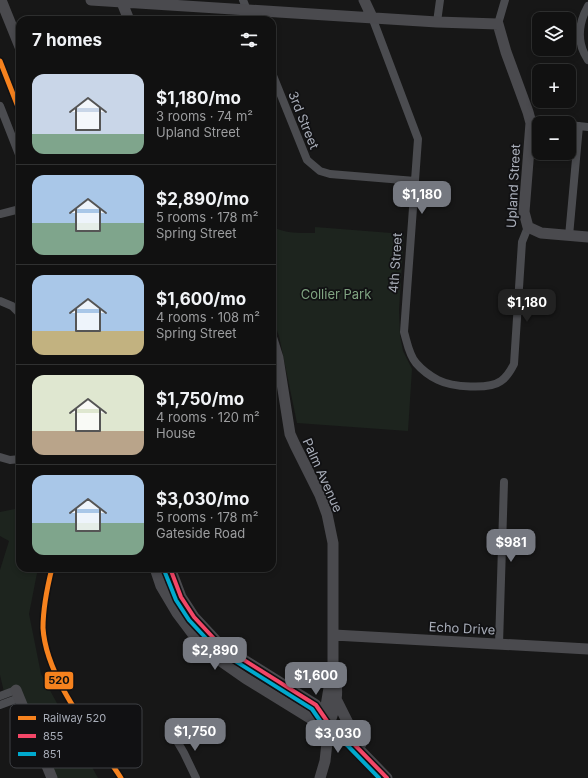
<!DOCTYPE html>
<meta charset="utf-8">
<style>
:root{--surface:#111;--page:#1e1f1f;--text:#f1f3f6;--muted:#9c9d9f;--line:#303131;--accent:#757880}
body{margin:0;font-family:Inter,sans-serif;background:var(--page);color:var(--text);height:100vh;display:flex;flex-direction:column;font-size:15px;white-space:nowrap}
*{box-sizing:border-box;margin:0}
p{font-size:13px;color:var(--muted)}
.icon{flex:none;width:22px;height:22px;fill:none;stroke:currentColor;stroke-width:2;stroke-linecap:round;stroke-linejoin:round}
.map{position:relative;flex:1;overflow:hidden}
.panel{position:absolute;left:16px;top:16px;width:260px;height:556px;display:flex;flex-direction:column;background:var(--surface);border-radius:12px;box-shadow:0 2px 6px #0003,0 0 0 1px var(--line)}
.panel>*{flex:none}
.controls{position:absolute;left:532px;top:12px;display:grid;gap:8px}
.controls a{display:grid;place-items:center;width:44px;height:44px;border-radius:8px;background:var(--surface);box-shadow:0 2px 6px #0003,0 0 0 1px var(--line);font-size:20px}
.price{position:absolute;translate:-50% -34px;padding:0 9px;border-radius:8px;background:var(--accent);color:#fff;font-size:13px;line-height:26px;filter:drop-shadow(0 1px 2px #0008)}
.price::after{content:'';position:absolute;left:50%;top:24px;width:12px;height:9px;margin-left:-6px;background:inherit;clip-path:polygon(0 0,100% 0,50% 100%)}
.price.current{background:#222;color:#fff}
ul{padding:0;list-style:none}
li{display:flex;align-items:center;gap:12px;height:100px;padding:0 16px}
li+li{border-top:1px solid var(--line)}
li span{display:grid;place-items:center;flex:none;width:112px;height:80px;border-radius:12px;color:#555}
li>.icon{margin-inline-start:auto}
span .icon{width:48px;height:48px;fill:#fffc;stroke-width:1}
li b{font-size:17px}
h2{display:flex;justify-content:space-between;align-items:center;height:48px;padding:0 16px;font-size:17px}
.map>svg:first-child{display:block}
.green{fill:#1d241e}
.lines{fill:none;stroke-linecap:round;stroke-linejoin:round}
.street{stroke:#4b4c50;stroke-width:8}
.secondary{stroke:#4a4a4e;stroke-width:11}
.bus-1-casing{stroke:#111113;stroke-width:7}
.bus-2-casing{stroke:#111113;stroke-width:7}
.bus-1{stroke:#f34667;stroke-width:4}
.bus-2{stroke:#00a9ce;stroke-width:4}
.rail-1-casing{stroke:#111113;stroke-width:8}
.rail-1{stroke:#f6821e;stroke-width:5}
.labels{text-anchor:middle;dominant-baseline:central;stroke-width:3.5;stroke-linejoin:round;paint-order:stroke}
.street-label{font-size:13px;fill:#a8adb8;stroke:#111113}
.park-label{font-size:13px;fill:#7fa381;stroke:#111113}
.key{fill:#111113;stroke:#3e4045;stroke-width:1}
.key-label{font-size:11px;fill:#a8adb8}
.line-badge{stroke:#111113;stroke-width:1.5}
.pale-badge-label{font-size:11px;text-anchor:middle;font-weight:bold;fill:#111}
</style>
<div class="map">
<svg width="588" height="778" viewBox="0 0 588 778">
<rect width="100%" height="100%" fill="#171717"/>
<!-- green -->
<path class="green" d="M 272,226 C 284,234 301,233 315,233 L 315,227 L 404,234 L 399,310 L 400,336 L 403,351 L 412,369 L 408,431 L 297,423 L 279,336 L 272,317 Z
M 20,508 L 20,568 L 38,568 L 29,614 L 41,674 L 98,778 L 49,778 L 16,690 L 4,692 L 0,675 L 0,570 L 9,541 L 0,536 L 0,512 Z"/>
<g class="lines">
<!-- street -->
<path class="street" d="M 243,0 L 251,20
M 588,6 C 578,24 576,42 588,60
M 372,17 L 418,139 L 404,332 C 407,342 409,355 416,363 C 422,370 430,376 438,380 C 452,387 489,390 501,381 C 507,377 511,370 514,364 L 522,242 L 528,227
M 437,22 L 440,0
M 498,24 L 505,0
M 272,73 L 307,160 L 320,171 L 330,174 L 415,181
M 0,106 L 20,157
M 569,125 L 588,127
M 0,214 L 20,209
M 569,236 L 579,126
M 0,301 L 12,306 L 20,314
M 0,457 L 10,460 L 20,459
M 499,644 L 504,482
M 0,696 L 16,690
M 0,705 L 19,698
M 174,736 L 184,753 L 196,778"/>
<!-- secondary -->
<path class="secondary" d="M 1,0 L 20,47
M 91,0 L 437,22 L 498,24 L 506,52 L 528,112 L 531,123 L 524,212 L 528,227 L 541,233 L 588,237
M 121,0 L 129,20
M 364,0 L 372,17
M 272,339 L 278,358 L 290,434 L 295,445 L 320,495 L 327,514 L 333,543 L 333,672 C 340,690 336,706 329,724
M 155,568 L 161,586 L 177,613 L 192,633 L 215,657 L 245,678 L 310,718 L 329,724
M 170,568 L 181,597 L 194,617 L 220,645 L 316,705 L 329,724 L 352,742 L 387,778
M 334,635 L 588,649
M 16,690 L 52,778
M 337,701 L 353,733 L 361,744
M 320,778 L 325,761 L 329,724 L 326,706 L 331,676"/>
<defs>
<path id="bus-1" d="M 170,568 L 181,597 L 194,617 L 220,645 L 316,705 L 329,724 L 352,742 L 387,778"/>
<path id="bus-2" d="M 164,570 L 176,600 L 189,620 L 216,649 L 312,709 L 325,728 L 348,746 L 379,778"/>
</defs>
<!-- bus-1 casing -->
<use href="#bus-1" class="bus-1-casing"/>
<!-- bus-2 casing -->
<use href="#bus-2" class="bus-2-casing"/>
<!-- bus-1 -->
<use href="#bus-1" class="bus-1"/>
<!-- bus-2 -->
<use href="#bus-2" class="bus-2"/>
<defs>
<path id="rail-1" d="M 0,61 L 20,112
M 52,568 C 47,588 43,607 43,628 C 46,679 94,736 121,778"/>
</defs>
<!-- rail-1 casing -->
<use href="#rail-1" class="rail-1-casing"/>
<!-- rail-1 -->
<use href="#rail-1" class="rail-1"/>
</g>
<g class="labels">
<!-- street labels -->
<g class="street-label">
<text transform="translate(304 120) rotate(68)">3rd Street</text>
<text transform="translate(513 186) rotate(-87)">Upland Street</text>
<text transform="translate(395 263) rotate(-86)">4th Street</text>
<text transform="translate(323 475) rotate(66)">Palm Avenue</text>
<text transform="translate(462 628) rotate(3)">Echo Drive</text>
</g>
<!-- park labels -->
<g class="park-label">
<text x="336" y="294">Collier Park</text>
</g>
</g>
<!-- legend -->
<rect x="10" y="704" width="132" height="64" rx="6" class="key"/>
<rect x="18" y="716" width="18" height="4" fill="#f6821e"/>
<rect x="18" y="734" width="18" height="4" fill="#f34667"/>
<rect x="18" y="752" width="18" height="4" fill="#00a9ce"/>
<g class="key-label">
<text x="43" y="722">Railway 520</text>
<text x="43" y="740">855</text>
<text x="43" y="758">851</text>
</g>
<rect class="line-badge" x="44" y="671" width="30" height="19" rx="4" fill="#f6821e"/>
<g class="pale-badge-label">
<text x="59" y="684">520</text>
</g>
</svg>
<div class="controls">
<a><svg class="icon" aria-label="layers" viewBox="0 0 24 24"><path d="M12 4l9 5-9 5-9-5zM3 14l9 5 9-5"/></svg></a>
<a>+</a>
<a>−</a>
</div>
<b class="price" style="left:422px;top:215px">$1,180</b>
<b class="price current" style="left:527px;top:323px">$1,180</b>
<b class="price" style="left:511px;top:563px">$981</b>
<b class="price" style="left:215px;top:671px">$2,890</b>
<b class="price" style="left:316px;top:696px">$1,600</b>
<b class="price" style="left:195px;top:752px">$1,750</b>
<b class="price" style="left:338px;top:754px">$3,030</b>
<section class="panel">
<h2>7 homes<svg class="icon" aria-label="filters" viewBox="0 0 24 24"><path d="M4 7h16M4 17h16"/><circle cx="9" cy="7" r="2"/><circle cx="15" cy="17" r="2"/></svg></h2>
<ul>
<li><span style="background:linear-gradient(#c9d6e8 75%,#7fa58c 0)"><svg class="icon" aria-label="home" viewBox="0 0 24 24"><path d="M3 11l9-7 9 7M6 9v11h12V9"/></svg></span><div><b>$1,180/mo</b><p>3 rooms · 74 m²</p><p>Upland Street</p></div></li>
<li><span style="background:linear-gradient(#a9c7e8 60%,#7fa58c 0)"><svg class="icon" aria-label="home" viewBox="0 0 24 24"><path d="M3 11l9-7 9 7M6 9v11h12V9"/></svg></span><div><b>$2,890/mo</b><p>5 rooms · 178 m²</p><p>Spring Street</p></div></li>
<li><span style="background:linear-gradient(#a9c7e8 70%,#c2b280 0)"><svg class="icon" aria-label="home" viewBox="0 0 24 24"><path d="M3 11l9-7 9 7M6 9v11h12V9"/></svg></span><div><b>$1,600/mo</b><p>4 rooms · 108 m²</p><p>Spring Street</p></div></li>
<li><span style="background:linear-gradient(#dfe7d0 70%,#b9a48a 0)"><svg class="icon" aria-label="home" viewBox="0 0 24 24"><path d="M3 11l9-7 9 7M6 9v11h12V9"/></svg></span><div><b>$1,750/mo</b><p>4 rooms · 120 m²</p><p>House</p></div></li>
<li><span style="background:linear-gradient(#a9c7e8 60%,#7fa58c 0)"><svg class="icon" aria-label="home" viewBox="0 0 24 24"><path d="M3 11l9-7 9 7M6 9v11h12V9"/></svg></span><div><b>$3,030/mo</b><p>5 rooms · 178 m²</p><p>Gateside Road</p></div></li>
</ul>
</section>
</div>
